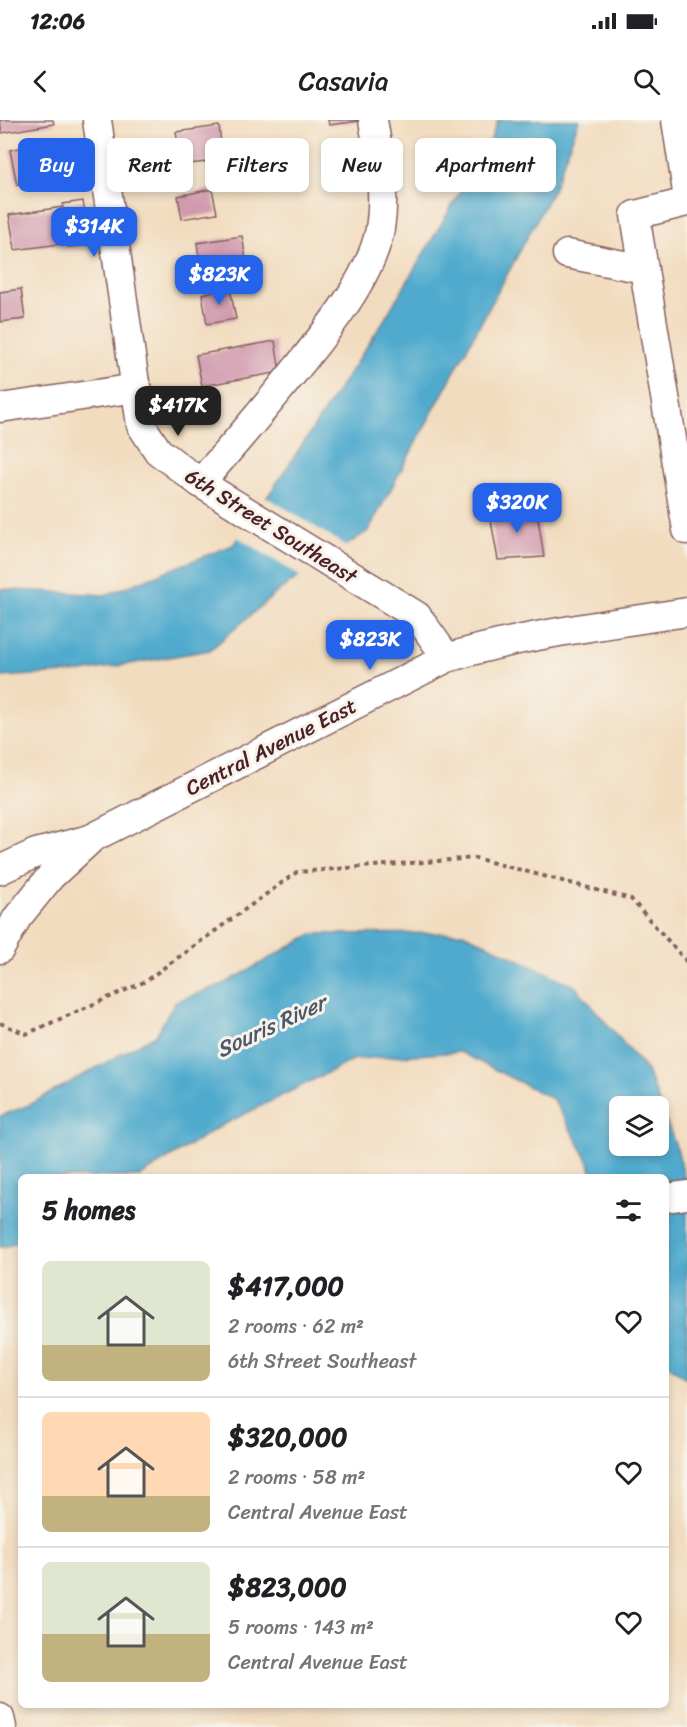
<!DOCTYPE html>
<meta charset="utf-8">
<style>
:root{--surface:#fff;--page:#f2f2f2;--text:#202124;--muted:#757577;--line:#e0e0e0;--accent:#2563eb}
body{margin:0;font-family:Sriracha,sans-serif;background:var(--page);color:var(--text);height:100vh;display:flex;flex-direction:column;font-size:22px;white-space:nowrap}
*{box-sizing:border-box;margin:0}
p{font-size:20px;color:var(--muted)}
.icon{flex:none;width:33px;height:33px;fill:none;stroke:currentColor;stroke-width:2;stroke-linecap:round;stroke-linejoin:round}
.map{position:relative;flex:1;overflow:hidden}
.details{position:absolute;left:18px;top:1054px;width:651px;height:534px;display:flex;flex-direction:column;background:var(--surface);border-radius:9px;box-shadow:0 3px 9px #0003}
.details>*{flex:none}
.guide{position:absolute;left:18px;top:18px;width:651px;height:54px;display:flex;gap:12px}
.tools{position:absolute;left:609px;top:976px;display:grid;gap:12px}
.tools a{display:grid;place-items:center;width:60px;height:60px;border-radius:9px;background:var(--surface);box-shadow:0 3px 9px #0003;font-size:30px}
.price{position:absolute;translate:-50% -51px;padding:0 14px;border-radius:12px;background:var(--accent);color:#fff;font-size:20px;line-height:39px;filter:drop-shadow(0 2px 3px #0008)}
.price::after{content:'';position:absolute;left:50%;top:36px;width:18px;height:14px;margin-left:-9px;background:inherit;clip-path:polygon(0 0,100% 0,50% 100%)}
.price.on{background:#222;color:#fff}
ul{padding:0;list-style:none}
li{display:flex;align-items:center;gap:18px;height:150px;padding:0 24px}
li+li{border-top:2px solid var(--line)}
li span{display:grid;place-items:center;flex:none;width:168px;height:120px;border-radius:9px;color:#555}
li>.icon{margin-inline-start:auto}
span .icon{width:72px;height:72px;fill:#fffc;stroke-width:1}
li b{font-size:26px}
h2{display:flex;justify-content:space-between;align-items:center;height:72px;padding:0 24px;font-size:26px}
.tag{padding:0 21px;border-radius:9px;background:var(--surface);box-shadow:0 3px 9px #0003;font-size:21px;line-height:54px}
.tag.on{background:var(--accent);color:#fff}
.status{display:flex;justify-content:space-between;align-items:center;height:42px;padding:0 30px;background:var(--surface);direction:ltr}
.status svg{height:16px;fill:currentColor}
header{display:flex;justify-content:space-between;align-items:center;height:78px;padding:0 24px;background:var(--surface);font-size:27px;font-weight:600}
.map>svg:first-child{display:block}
.water{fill:#4faacd;stroke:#4c647c;stroke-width:1.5;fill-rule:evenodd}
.pier{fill:#f2dcbf}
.building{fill:#d19baf}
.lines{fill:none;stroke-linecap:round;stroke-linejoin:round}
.minor-casing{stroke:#85615f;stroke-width:31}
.path{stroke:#85615f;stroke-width:4;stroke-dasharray:4.5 4.5;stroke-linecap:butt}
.minor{stroke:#fff;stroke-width:28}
.labels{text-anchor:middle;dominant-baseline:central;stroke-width:6;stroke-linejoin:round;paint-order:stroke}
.street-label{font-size:21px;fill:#4a1f2b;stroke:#f7f3e8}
.water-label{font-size:22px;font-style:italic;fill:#4c576c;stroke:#f7f3e8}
</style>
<div class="status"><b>12:06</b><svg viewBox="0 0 49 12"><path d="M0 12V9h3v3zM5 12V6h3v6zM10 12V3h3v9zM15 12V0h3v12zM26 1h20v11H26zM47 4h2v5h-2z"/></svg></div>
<header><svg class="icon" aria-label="back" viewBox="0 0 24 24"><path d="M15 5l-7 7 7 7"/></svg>Casavia<svg class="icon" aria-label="search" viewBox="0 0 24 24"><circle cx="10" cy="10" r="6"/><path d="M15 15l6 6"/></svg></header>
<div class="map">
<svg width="687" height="1607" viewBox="0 0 687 1607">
<rect width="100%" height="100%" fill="#f7f3e8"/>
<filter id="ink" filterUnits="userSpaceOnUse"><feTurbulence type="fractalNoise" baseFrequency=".0167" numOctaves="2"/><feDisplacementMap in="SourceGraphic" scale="12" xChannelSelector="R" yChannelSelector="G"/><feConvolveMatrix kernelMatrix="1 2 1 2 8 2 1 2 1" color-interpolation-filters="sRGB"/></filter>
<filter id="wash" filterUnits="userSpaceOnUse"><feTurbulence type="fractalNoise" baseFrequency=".008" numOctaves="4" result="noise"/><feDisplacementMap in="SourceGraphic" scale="24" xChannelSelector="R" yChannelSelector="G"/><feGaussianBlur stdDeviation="1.35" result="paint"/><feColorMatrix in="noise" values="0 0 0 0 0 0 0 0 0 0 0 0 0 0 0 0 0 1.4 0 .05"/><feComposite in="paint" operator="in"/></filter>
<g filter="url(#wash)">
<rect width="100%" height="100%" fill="#f2dcbf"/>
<!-- water -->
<path class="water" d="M 498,0 L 579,0 L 554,68 L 368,411 L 281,469 L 210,530 L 82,552 L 0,557 L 0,469 L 106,475 L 233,425 L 275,366 L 383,202 L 490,22 Z
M 463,813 L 575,866 L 647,951 L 678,1032 L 687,1067 L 687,1259 L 666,1243 L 666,1058 L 592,1057 L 589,1042 L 553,979 L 460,932 L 355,939 L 215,1009 L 139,1057 L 21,1058 L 21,1121 L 11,1125 L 0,1127 L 0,996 L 29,985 L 156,915 L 175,882 L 226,863 L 312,814 ZM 620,987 L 658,987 L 658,1026 L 620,1026 Z"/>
<!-- pier -->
<path class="pier" d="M 265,376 L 348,427 L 303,458 L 236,416 Z"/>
<g id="blocks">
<!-- building -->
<path class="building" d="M 0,0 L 53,0 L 54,4 L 2,13 Z
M 328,0 L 360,0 L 360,1 L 329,5 Z
M 219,6 L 223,40 L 181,45 L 176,12 Z
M 54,21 L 61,56 L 17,65 L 10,30 Z
M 212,69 L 217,93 L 182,99 L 178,76 Z
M 83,81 L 90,124 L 68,127 L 67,123 L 15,130 L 9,95 L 63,87 L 63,84 Z
M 242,116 L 247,145 L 201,152 L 197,123 Z
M 230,168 L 236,199 L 207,204 L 202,174 Z
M 21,169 L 25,199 L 0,202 L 0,172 Z
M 275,221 L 280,252 L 202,266 L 196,235 Z
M 536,386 L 544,437 L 498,440 L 490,395 Z"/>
</g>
</g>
<g filter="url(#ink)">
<use href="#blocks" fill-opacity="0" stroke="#85615f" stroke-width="1.5"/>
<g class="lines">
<defs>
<path id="minor" d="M 97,0 L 141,305 L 158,331 L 200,363 L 417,496 L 447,538
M 676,0 L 687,72
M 687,82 L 635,95 L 687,410
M 567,134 L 644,149
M 0,288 L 137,268
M 200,363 C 233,326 265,288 297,248 C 327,211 371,157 380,109 C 386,73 379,35 373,0
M 0,750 L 36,733 L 90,719 L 447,538 C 525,514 606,505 687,492
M 0,829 L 17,798 L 51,756 L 89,721
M 666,1078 L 687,1075
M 0,1598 L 2,1607"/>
</defs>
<!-- minor casing -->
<use href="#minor" class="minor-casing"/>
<!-- path -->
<path class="path" d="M 0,903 L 26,914 L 144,862 L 297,752 L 475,738 L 631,779 L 687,842"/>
<!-- minor -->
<use href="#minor" class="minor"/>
</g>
</g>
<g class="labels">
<!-- street labels -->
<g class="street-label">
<text transform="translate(271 406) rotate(32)">6th Street Southeast</text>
<text transform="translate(271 627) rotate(-27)">Central Avenue East</text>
</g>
<!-- water labels -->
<g class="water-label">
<text transform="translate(271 906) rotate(-25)">Souris River</text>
</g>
</g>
</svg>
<div class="tools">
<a><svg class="icon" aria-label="layers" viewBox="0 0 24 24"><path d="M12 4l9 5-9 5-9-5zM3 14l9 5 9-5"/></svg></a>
</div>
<b class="price" style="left:94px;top:138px">$314K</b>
<b class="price" style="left:219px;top:186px">$823K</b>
<b class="price on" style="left:178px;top:317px">$417K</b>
<b class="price" style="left:517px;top:414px">$320K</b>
<b class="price" style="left:370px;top:551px">$823K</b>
<div class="guide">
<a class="tag on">Buy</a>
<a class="tag">Rent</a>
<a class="tag">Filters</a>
<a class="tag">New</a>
<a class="tag">Apartment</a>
</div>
<section class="details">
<h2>5 homes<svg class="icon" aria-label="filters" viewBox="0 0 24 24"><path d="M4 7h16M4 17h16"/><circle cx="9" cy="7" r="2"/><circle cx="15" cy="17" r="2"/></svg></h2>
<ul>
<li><span style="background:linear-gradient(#dfe7d0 70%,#c2b280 0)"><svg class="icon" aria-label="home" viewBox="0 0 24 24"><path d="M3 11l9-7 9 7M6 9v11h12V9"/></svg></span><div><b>$417,000</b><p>2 rooms · 62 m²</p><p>6th Street Southeast</p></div><svg class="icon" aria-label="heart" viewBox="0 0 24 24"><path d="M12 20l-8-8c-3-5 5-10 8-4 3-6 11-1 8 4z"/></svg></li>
<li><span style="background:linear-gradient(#ffd9b3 70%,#c2b280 0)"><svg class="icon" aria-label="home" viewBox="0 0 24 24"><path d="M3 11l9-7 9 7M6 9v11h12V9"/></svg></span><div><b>$320,000</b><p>2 rooms · 58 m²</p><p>Central Avenue East</p></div><svg class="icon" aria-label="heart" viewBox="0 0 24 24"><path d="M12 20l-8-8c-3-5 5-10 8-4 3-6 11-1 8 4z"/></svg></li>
<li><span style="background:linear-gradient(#dfe7d0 60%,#c2b280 0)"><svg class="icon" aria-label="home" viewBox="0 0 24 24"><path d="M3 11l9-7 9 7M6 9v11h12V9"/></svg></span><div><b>$823,000</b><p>5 rooms · 143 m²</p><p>Central Avenue East</p></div><svg class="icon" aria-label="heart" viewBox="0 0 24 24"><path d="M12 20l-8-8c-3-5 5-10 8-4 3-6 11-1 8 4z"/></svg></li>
</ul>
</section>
</div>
